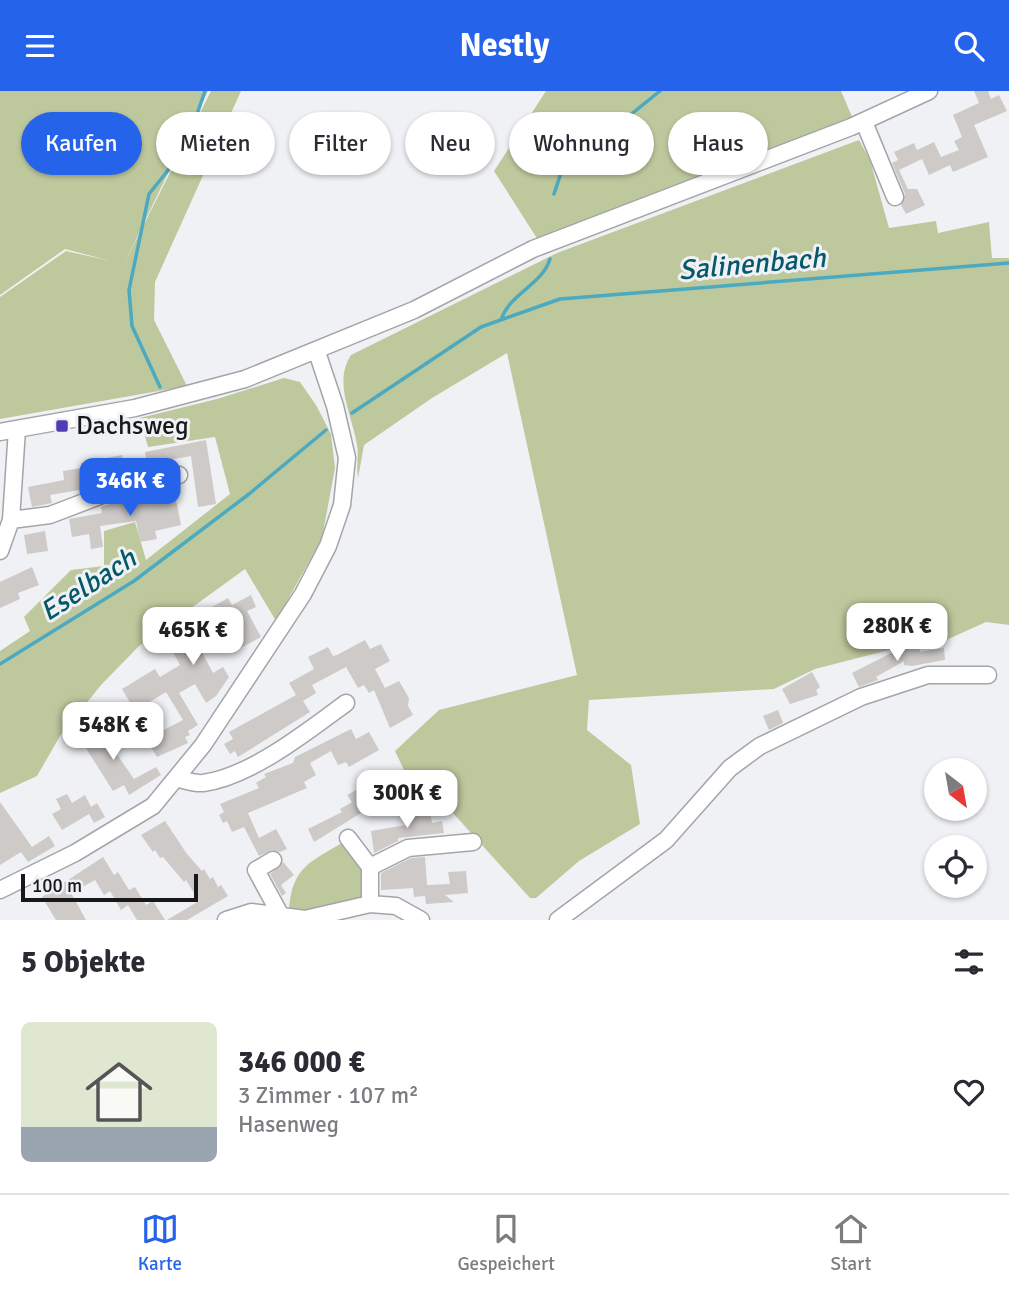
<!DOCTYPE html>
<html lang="de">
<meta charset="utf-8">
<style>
:root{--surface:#fff;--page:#f7f7f7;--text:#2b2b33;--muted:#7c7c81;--line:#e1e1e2;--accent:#2563eb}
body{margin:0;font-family:Signika,sans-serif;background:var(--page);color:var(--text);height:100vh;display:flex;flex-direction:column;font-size:26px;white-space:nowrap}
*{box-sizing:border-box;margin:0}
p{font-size:23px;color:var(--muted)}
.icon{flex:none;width:38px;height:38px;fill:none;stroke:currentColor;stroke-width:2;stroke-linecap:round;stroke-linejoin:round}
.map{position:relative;height:829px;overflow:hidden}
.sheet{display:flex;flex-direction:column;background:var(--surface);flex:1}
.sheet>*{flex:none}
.hud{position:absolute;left:21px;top:21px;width:968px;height:63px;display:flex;gap:14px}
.needle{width:46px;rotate:149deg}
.controls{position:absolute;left:924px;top:667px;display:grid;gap:14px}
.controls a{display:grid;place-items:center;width:63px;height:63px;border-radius:50%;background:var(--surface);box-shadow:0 2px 5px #0004;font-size:35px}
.scale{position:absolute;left:21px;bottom:18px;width:177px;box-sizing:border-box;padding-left:7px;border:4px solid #171819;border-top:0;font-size:19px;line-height:24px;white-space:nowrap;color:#171819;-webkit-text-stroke:5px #f0f1f5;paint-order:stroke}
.price{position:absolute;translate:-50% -60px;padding:0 16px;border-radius:14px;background:#fff;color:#222;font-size:23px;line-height:46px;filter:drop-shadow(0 2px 4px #0008)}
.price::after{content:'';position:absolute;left:50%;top:42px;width:21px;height:16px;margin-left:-10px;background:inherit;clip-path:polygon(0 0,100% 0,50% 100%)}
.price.active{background:var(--accent);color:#fff}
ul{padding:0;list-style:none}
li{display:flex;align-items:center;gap:21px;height:175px;padding:0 21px}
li+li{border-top:2px solid var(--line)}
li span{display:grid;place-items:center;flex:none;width:196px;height:140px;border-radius:10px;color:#555}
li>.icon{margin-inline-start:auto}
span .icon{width:84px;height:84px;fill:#fffc;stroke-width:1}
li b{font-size:30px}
h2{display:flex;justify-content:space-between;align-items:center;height:84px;padding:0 21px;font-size:30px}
.pill{padding:0 24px;border-radius:32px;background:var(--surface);box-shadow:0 2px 5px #0004;font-size:24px;line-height:63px}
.pill.active{background:var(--accent);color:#fff}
header{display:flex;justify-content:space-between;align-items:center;height:91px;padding:0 21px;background:var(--accent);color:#fff;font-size:32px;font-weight:700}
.menu{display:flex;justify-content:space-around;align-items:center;height:98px;border-top:2px solid var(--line);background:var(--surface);font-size:19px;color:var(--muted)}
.menu a{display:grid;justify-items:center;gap:4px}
.menu .active{color:var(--accent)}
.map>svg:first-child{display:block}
.green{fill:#bec89d}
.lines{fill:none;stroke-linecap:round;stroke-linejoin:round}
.stream{stroke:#4ba9c0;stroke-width:3.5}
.building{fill:#cdcac8}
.minor-casing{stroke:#a4a5a8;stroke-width:19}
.minor{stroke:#fff;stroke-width:16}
.poi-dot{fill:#4f3cb4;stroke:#f0f1f5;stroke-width:2.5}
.labels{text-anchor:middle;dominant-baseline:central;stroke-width:6;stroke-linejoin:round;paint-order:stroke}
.poi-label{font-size:26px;fill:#171819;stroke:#f0f1f5;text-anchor:start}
.water-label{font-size:28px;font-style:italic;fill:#065969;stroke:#f0f1f5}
</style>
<header><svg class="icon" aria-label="menu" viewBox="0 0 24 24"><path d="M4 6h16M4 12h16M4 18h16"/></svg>Nestly<svg class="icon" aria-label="search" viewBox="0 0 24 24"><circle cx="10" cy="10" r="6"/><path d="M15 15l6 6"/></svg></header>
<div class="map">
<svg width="1009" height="829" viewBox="0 0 1009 829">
<rect width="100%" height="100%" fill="#f0f1f5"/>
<!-- green -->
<path class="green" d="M 0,0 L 208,0 L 124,173 L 211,0 L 241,0 L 155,191 L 154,229 L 187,295 L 0,328 L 0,206 L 66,160 L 111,170 L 65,158 L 0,204 Z
M 546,0 L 841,0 L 853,28 L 538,149 L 494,80 Z
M 859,49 L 870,69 L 889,137 L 936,130 L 938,142 L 989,131 L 992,167 L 1009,167 L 1009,534 L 986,531 L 944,550 L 924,550 L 815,578 L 774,598 L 589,609 L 587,639 L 631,674 L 640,733 L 579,770 L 536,807 L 530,807 L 433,700 L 436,682 L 405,681 L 395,660 L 439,619 L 577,584 L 507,262 L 432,307 L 364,354 L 358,387 C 356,376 359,365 357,354 C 352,323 333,292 351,264 L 557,162 Z
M 284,287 L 300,291 L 316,314 L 331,343 L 335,377 L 322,447 L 276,530 L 245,478 L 139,555 L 101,594 L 60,645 L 37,685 L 0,702 L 0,560 L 30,540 L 24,526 L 71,479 L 104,475 L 104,440 L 135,431 L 146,469 L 230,403 L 215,346 L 148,356 L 140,327 L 217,308 Z
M 345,750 L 364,779 L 365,805 L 306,820 L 289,819 C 292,775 311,771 345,750 Z"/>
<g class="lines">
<!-- stream -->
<path class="stream" d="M 554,103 L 562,79 L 660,0
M 501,229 C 510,202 542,194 550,168
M 160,296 L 132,235 L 129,199 L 149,103 L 185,58 L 205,0
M 352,322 L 481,236 L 560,208 L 1009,172
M 0,573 L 134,490 L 249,403 L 326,339"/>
</g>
<!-- building -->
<path class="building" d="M 974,0 L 988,0 L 991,8 L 999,4 L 1007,20 L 974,34 L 988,66 L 953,81 L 950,74 L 929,84 L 922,68 L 899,79 L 908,98 L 917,98 L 925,114 L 906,123 L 901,114 L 905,103 L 892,72 L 898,69 L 894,61 L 914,52 L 917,59 L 934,51 L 941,66 L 959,59 L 954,50 L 962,46 L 953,24 L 979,12 Z
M 206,349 L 216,413 L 198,416 L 191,365 L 147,373 L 145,361 Z
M 122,364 L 126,385 L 106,389 L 105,384 L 83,387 L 85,398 L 50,404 L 52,412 L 32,416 L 28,396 L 64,389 L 63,380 L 81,377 L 81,372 Z
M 175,403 L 181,434 L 155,440 L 157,448 L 140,451 L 136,430 L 100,435 L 103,456 L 91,458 L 89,443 L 72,446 L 69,428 L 102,422 L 101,416 L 124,409 L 138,406 L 138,411 Z
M 45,440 L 48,460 L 27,463 L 24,444 Z
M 32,476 L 39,494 L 18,502 L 20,508 L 0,517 L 0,491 Z
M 251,504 L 256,516 L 247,520 L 261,546 L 235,560 L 222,537 L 197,552 L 213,582 L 223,576 L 229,586 L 216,605 L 206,612 L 195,593 L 179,602 L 198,634 L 188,640 L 190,644 L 185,646 L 188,652 L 157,666 L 146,648 L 183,629 L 166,601 L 135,620 L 122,598 L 155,578 L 160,586 L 180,574 L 163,543 L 228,507 L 232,514 Z
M 365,549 L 370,558 L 381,553 L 390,570 L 375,578 L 385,597 L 399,590 L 409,607 L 408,615 L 413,624 L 390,637 L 374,599 L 369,602 L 364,594 L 358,597 L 346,576 L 312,594 L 316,602 L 303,610 L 310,621 L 238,666 L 235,660 L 230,663 L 224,653 L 233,648 L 229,641 L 296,604 L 289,592 L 314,578 L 308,566 L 328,556 L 333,565 L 337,564 Z
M 919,555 L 920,561 L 944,557 L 945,569 L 912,575 L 904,574 L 904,570 L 876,586 L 878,589 L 859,596 L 852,582 L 895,560 Z
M 812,581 L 820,596 L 816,599 L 818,604 L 790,613 L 782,598 Z
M 778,619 L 783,632 L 769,639 L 763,625 Z
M 95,632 L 134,688 L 156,676 L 161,684 L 129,704 L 124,694 L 113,700 L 77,643 Z
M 351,638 L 356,648 L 369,641 L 379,659 L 349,676 L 346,671 L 338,674 L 331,660 L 310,672 L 316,684 L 304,691 L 307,697 L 248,722 L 259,747 L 276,738 L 287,758 L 280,761 L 272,759 L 259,765 L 244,736 L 232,741 L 227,730 L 223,732 L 219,724 L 224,721 L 220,713 L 259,697 L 256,692 L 266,686 L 264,683 L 293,672 L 295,666 Z
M 377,688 L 386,705 L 378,709 L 379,711 L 314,751 L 308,738 L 342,721 L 340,718 L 352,711 L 347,704 Z
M 67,703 L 72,712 L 85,704 L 91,716 L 97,712 L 105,726 L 94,732 L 89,723 L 62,739 L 52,723 L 61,718 L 56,708 Z
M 0,711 L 32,756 L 49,745 L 55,755 L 28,771 L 21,761 L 0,774 Z
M 430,719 L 432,732 L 442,730 L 444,742 L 398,747 L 398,750 L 374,762 L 371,740 L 406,734 L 405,725 Z
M 165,730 L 187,763 L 202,780 L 204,778 L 210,788 L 213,786 L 218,796 L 221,794 L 228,805 L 187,829 L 167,829 L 199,810 L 186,789 L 184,791 L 163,766 L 160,767 L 155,759 L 153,761 L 141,744 Z
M 103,766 L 114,784 L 118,781 L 129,799 L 135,796 L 146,814 L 153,810 L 165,829 L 137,829 L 128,814 L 121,819 L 110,800 L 104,804 L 95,789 L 71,802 L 86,829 L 56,829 L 42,806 Z
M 425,766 L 427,794 L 450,793 L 448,781 L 466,780 L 468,802 L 445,804 L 454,811 L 426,813 L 425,805 L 414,806 L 413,797 L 381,799 L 381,782 L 411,767 Z
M 283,771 L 294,784 L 281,794 L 286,802 L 282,805 L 270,783 Z"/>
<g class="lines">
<defs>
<path id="minor" d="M 864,31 L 895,106
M 0,341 L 135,317 L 245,288 L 414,219 L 533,158 L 851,36 L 929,0
M 11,429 L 50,424 L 118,398 L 179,384
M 0,460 L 11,429 L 17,338
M 176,687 C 184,689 195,693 203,692 C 250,686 308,640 346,612
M 348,747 L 370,776 L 370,813
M 273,769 L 256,779 L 281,825
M 370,776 L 408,757 L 473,751
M 0,799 L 75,762 L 153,715 L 203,654 L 303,503 L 328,455 L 342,414 L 347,367 L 335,315 L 317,261
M 226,829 L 251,821 L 305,828 L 370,813 L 396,815 L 421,829
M 558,829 L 666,749 L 730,677 L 760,655 L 861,606 L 928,584 L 988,584"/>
</defs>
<!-- minor casing -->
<use href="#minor" class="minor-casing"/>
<!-- minor -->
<use href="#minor" class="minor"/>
</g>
<!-- markers -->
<rect class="poi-dot" x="55" y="328" width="14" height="14" rx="3.5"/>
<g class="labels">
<!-- poi labels -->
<g class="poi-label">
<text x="76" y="335">Dachsweg</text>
</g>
<!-- water labels -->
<g class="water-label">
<text transform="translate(752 173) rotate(-5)">Salinenbach</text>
<text transform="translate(88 494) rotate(-33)">Eselbach</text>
</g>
</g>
</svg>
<div class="controls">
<a><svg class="needle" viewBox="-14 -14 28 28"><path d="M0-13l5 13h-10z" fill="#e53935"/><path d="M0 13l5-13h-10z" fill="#7c7c81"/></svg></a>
<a><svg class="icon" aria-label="locate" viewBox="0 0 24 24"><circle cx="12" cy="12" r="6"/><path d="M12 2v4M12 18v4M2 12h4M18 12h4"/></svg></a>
</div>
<div class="scale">100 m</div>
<b class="price active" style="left:130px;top:427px">346K €</b>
<b class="price" style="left:897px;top:572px">280K €</b>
<b class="price" style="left:193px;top:576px">465K €</b>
<b class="price" style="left:113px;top:671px">548K €</b>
<b class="price" style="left:407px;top:739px">300K €</b>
<div class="hud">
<a class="pill active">Kaufen</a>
<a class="pill">Mieten</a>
<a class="pill">Filter</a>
<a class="pill">Neu</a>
<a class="pill">Wohnung</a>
<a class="pill">Haus</a>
</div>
</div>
<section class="sheet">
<h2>5 Objekte<svg class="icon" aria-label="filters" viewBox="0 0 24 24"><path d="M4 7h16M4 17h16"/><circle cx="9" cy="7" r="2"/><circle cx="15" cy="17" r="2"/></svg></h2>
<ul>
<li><span style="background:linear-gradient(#dfe7d0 75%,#9aa5b1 0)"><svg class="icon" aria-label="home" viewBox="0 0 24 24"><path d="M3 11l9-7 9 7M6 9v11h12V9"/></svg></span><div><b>346 000 €</b><p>3 Zimmer · 107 m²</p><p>Hasenweg</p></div><svg class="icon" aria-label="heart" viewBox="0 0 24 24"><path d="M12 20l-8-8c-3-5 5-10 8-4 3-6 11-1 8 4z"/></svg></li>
</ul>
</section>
<nav class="menu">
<a class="active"><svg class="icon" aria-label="map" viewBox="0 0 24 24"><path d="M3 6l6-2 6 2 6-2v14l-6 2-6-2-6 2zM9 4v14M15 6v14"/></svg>Karte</a>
<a><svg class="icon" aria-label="saved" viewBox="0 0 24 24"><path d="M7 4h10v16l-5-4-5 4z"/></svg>Gespeichert</a>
<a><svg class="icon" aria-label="home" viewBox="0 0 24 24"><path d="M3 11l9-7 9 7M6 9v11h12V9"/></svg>Start</a>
</nav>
